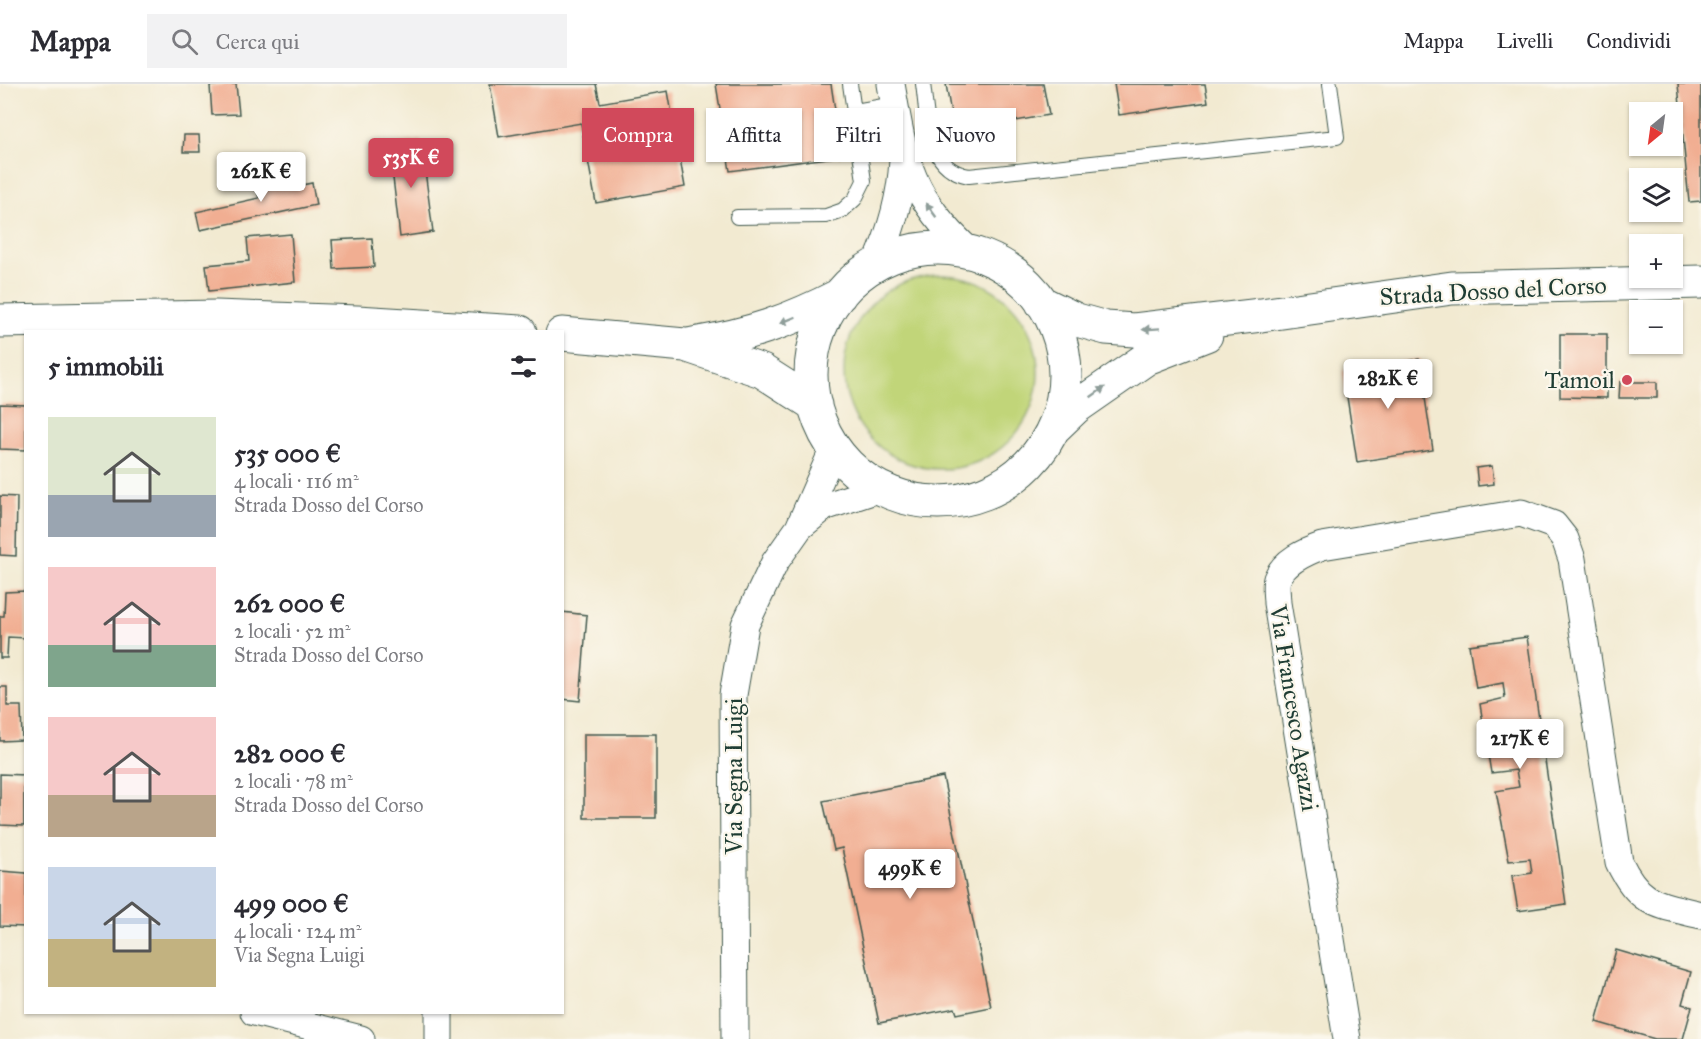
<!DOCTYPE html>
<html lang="it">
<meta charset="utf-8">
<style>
:root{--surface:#fff;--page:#f2f2f3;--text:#2b2b33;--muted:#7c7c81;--line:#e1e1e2;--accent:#d1495b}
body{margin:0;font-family:"IM FELL Great Primer",serif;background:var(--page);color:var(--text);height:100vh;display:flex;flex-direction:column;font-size:22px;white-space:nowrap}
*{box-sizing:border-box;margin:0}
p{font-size:20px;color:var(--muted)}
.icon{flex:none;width:33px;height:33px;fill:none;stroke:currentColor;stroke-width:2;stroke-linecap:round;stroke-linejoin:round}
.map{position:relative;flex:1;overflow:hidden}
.sheet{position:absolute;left:24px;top:246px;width:540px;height:684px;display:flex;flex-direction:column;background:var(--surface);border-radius:0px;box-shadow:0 2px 4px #0004}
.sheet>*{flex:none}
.banner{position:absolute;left:582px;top:24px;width:570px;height:54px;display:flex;gap:12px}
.needle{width:39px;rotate:209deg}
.tools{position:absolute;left:1629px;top:18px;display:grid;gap:12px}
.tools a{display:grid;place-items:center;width:54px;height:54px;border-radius:0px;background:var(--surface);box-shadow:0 2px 4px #0004;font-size:30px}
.price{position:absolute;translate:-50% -51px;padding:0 14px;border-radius:6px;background:#fff;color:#222;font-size:20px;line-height:39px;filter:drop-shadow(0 2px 3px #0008)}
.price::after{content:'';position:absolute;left:50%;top:36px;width:18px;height:14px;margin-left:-9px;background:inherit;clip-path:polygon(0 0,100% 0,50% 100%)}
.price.on{background:var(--accent);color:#fff}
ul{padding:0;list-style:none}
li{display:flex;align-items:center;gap:18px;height:150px;padding:0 24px}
li span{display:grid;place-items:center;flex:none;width:168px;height:120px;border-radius:0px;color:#555}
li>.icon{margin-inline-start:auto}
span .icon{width:72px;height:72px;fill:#fffc;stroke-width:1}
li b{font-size:26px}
h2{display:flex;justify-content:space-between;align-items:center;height:72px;padding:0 24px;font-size:26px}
.chip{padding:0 21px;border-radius:0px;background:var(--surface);box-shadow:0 2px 4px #0004;font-size:21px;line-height:54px}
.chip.on{background:var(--accent);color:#fff}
header{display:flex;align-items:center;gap:36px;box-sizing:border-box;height:84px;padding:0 30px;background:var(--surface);border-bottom:2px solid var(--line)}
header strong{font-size:28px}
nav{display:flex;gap:33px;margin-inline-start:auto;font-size:21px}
.search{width:420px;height:54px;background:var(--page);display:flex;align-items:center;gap:15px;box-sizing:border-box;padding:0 21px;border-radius:0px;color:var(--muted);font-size:22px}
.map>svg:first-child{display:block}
.green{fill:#c1d579;stroke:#708956;stroke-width:1.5}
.building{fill:#f1ae92}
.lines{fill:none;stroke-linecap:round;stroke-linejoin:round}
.lane-casing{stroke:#3f574c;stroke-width:16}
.street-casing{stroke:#3f574c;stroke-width:29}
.secondary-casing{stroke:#3f574c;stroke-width:35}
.lane{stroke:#fff;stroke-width:14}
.street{stroke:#fff;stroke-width:27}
.secondary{stroke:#fff;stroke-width:33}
.oneway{fill:#8f9e9a}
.poi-dot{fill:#d1495b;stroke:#fbf7ec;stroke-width:2}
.labels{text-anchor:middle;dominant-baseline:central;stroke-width:4.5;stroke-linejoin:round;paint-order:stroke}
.street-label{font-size:24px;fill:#1f3d34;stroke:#fbf7ec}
.poi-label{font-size:24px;fill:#1f3d34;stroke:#fbf7ec;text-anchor:end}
</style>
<header>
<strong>Mappa</strong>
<div class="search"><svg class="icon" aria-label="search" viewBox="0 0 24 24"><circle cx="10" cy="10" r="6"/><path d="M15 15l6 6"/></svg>Cerca qui</div>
<nav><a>Mappa</a><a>Livelli</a><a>Condividi</a></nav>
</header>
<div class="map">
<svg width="1701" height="955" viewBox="0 0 1701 955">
<rect width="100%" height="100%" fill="#fbf7ec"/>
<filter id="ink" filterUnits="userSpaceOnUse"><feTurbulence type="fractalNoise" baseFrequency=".0167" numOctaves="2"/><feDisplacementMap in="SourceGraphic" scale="12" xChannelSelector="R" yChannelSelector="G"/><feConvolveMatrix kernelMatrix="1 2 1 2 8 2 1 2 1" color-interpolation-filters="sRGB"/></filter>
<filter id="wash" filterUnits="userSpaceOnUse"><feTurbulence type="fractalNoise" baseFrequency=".008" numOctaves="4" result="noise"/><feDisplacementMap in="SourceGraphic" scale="24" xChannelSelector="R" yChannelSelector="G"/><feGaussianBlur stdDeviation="1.35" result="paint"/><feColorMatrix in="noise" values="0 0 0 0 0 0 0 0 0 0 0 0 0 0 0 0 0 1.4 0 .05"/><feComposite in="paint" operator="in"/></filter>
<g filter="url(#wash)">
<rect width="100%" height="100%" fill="#f2ead1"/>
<!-- green -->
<path class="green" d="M844 288a97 97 0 1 1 194 0a97 97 0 1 1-194 0Z"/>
<g id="blocks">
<!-- building -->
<path class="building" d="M 230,0 L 236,0 L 239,30 L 212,31 L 210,2 Z
M 490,0 L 596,0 L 600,19 L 668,7 L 685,103 L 596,119 L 581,39 L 499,53 Z
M 716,0 L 831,0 L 842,72 L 730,87 Z
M 946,0 L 1043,0 L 1049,31 L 954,48 Z
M 1114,0 L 1205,0 L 1208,18 L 1119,31 Z
M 1678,0 L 1701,0 L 1701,117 L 1689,118 Z
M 184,51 L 199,51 L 200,68 L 183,68 Z
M 421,56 L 433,148 L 400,153 L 389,60 Z
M 283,88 L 287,104 L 312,99 L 316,121 L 200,146 L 196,128 L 259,114 L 254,94 Z
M 291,150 L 295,198 L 209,207 L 206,181 L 249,177 L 247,154 Z
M 372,154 L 374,183 L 334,185 L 332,156 Z
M 1560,250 L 1607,250 L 1607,314 L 1560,313 Z
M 1419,275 L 1433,366 L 1357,378 L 1343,287 Z
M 1620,298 L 1657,298 L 1657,314 L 1619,314 Z
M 0,320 L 26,321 L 26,366 L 0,365 Z
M 1492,382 L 1494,400 L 1478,402 L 1476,384 Z
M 0,412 L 17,413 L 16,472 L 0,471 Z
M 26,507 L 26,554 L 8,553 L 7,574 L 0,574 L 0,532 L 4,532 L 5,508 Z
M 562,528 L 587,531 L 580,617 L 562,615 Z
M 1527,553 L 1566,820 L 1518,827 L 1512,792 L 1532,789 L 1530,775 L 1509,777 L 1496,707 L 1519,703 L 1516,686 L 1491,689 L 1480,620 L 1505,614 L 1503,599 L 1476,604 L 1469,561 Z
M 0,603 L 7,603 L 7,622 L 21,622 L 22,656 L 0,657 Z
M 584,650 L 656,650 L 656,734 L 584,734 Z
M 0,690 L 24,691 L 24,742 L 0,741 Z
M 943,693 L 991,923 L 957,930 L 955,924 L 879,939 L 842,764 L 834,766 L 823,717 Z
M 0,787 L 26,789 L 26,843 L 0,842 Z
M 1616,866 L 1691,888 L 1682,920 L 1692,923 L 1683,955 L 1655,955 L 1596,938 Z"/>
</g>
</g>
<g filter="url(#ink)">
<use href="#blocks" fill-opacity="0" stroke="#3f574c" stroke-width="1.5"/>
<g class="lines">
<defs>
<path id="lane" d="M 923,0 C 928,35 926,85 969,92 L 1337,53 L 1330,0
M 855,27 L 895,20
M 737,133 L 826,132 L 843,126 L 855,115 L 864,97 L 850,0"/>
<path id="street" d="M 891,0 C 905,80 909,111 971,169
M 876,181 C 892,146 901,114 903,76
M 802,441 L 824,423 L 881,404
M 254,928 L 361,955
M 439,928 L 439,955
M 735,955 L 733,611 L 745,541 L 775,478 L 799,444 L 834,364
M 1347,955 L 1277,519 C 1277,513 1275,502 1277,495 C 1284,477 1305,468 1322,462 L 1521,429 L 1554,441 L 1565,455 L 1572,475 L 1619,778 C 1640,822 1658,820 1701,831"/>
<path id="secondary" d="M811 291a127 127 0 1 1 254 0a127 127 0 1 1-254 0Z
M 1042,219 L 1077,236 L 1106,244 L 1134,246 L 1261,231 L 1452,204 L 1701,198
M 0,237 L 216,233 L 357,238 L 520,248
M 562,250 L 685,261 L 762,287 L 815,321
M 693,260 C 749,251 790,237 840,211
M 1053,345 L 1075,324 L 1147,274 L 1206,251"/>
</defs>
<!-- lane casing -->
<use href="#lane" class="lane-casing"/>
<!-- street casing -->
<use href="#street" class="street-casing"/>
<!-- secondary casing -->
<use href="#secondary" class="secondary-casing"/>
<!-- lane -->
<use href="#lane" class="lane"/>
<!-- street -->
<use href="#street" class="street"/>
<!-- secondary -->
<use href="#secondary" class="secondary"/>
</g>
<!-- one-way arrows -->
<defs><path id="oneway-solid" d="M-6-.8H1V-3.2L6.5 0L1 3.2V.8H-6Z" transform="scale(1.5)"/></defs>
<g class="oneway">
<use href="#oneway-solid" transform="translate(931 126) rotate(-126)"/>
<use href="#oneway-solid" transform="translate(788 236) rotate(158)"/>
<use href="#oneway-solid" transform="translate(1151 245) rotate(176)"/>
<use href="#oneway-solid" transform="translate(1098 308) rotate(-35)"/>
</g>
</g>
<!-- markers -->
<circle class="poi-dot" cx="1627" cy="296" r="6"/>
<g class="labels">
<!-- street labels -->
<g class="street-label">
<text transform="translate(1493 207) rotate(-3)">Strada Dosso del Corso</text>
<text transform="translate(1294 624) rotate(81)">Via Francesco Agazzi</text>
<text transform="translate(734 692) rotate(-90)">Via Segna Luigi</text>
</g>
<!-- poi labels -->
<g class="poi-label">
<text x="1615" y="296">Tamoil</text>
</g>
</g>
</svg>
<div class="tools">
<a><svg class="needle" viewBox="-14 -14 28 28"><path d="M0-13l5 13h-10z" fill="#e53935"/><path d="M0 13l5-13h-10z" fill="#7c7c81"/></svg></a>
<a><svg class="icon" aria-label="layers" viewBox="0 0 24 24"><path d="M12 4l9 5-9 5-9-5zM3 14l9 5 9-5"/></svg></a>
<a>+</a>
<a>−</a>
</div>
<b class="price on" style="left:411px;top:105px">535K €</b>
<b class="price" style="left:261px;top:119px">262K €</b>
<b class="price" style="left:1388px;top:326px">282K €</b>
<b class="price" style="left:1520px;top:686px">217K €</b>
<b class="price" style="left:910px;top:816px">499K €</b>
<div class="banner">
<a class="chip on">Compra</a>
<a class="chip">Affitta</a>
<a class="chip">Filtri</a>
<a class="chip">Nuovo</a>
</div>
<section class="sheet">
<h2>5 immobili<svg class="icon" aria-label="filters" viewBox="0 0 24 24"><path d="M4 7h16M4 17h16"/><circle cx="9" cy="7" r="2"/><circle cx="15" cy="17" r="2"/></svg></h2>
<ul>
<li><span style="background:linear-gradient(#dfe7d0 65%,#9aa5b1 0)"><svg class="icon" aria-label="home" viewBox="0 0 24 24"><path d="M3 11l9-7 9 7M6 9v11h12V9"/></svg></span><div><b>535 000 €</b><p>4 locali · 116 m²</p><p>Strada Dosso del Corso</p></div></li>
<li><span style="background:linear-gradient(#f6c9c9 65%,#7fa58c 0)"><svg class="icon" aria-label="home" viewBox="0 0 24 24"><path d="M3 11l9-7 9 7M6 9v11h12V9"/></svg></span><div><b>262 000 €</b><p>2 locali · 52 m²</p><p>Strada Dosso del Corso</p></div></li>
<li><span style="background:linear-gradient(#f6c9c9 65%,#b9a48a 0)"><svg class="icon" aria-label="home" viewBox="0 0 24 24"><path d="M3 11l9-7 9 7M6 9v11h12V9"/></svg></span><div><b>282 000 €</b><p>2 locali · 78 m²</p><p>Strada Dosso del Corso</p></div></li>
<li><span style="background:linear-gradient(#c9d6e8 60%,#c2b280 0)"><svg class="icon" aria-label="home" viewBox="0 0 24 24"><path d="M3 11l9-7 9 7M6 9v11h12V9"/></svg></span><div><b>499 000 €</b><p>4 locali · 124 m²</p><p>Via Segna Luigi</p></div></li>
</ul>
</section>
</div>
